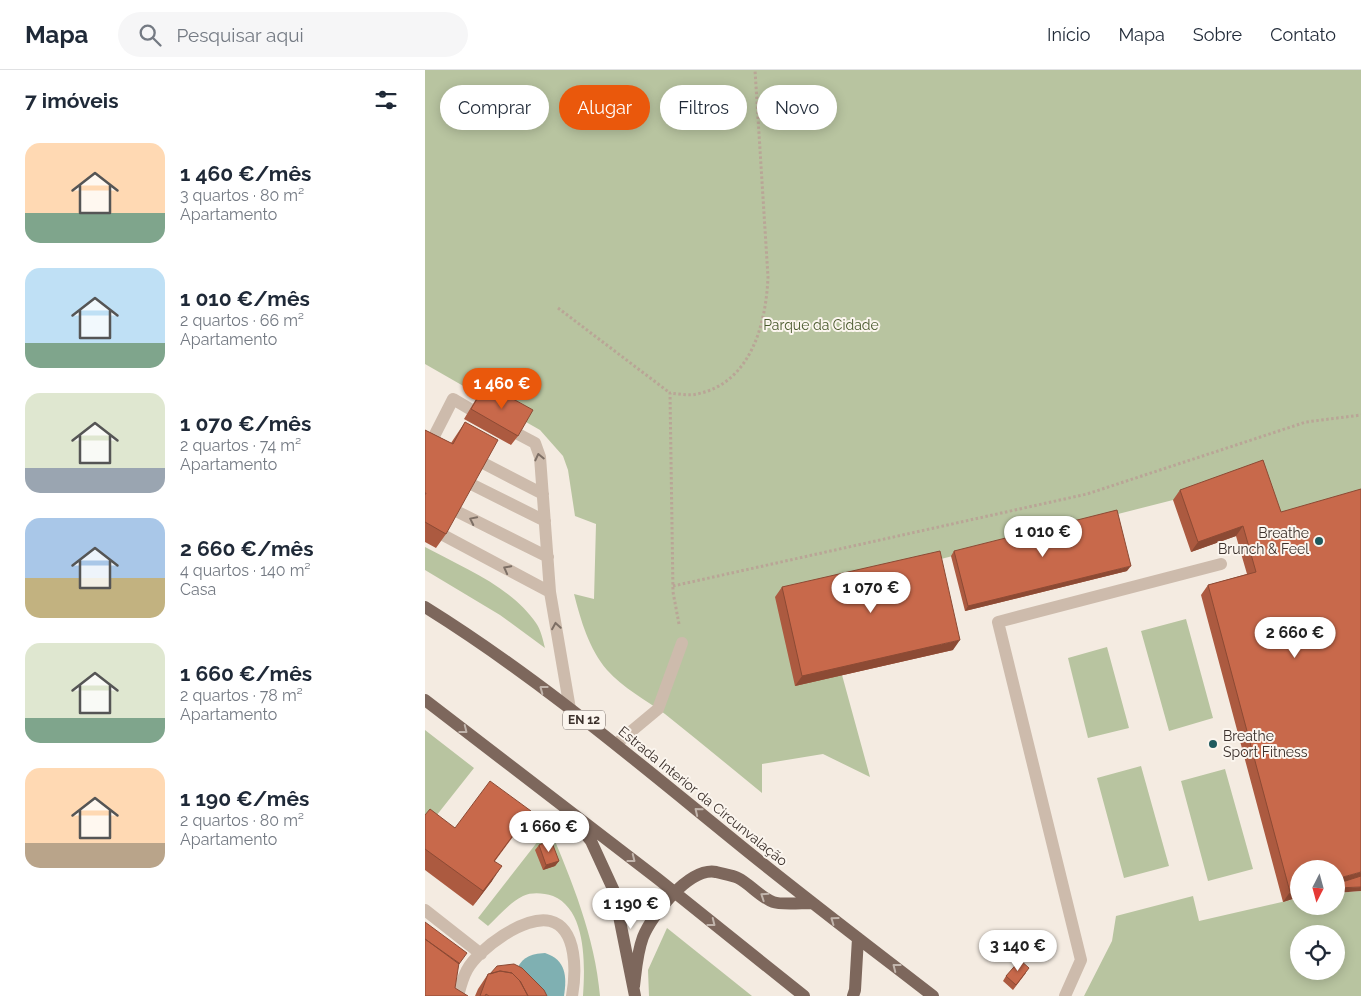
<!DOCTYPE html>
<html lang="pt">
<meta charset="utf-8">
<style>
:root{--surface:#fff;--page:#f6f6f7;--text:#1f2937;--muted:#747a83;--line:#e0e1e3;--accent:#ea580c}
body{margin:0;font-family:Raleway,sans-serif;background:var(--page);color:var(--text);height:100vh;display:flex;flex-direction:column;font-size:19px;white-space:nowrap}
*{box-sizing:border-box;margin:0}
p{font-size:16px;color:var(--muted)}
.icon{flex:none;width:28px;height:28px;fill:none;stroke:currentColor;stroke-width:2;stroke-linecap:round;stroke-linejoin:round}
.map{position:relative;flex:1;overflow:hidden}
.sheet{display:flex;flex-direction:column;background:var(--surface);width:425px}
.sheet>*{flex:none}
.banner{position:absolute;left:15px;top:15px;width:475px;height:45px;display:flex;gap:10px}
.needle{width:32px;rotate:186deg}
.tools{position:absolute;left:865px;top:790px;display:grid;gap:10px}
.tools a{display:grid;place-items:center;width:55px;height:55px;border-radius:50%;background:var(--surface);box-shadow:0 2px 12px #0003;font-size:25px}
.price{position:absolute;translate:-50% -42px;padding:0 11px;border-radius:18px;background:#fff;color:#222;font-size:16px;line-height:32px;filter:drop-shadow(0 1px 2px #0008)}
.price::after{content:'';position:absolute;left:50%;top:30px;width:15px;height:11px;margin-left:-8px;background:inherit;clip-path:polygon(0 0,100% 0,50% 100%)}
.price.selected{background:var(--accent);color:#fff}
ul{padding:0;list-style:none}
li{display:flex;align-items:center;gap:15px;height:125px;padding:0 25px}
li span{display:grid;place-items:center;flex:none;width:140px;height:100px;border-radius:15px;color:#555}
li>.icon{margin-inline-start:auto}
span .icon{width:60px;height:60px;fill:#fffc;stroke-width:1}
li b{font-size:21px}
h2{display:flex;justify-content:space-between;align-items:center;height:60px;padding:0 25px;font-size:21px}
.chip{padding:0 18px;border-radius:22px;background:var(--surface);box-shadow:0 2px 12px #0003;font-size:18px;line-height:45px}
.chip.selected{background:var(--accent);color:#fff}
header{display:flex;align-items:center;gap:30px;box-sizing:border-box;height:70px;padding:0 25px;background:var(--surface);border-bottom:1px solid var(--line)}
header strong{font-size:24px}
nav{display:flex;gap:28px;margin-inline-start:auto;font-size:18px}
.search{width:350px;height:45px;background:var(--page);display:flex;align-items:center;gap:12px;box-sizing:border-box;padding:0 18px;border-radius:28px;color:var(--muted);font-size:19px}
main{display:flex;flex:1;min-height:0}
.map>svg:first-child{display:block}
.green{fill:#b8c4a0;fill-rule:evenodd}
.water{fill:#7fb0b2}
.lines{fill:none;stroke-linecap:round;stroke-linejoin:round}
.path{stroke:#b9a596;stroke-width:3;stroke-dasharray:2.5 2.5;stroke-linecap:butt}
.minor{stroke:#cdbbac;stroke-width:12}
.major{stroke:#7d675c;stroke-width:12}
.wall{fill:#ac5a40}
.shaded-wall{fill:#8c4a34}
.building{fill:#c8694b;stroke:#8c4a34}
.oneway{stroke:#7d6f65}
.oneway2{stroke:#c2b5ac}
.poi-dot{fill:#1f5a5e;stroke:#fbf5ee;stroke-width:2}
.labels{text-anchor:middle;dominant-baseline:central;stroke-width:4;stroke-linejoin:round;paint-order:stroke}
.shield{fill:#fbf5ee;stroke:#756b66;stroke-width:1}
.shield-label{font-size:12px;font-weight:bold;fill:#3b302b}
.park-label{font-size:14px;fill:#4a5a2e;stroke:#fbf5ee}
.poi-label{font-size:14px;fill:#3b302b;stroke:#fbf5ee;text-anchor:end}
.street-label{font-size:14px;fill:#3b302b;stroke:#fbf5ee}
</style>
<header>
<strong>Mapa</strong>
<div class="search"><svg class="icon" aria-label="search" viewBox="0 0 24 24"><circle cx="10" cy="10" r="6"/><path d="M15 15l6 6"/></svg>Pesquisar aqui</div>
<nav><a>Início</a><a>Mapa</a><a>Sobre</a><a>Contato</a></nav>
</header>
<main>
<section class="sheet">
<h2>7 imóveis<svg class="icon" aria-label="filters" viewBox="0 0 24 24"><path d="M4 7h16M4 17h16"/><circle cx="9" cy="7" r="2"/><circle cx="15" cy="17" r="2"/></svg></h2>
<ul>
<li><span style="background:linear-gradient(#ffd9b3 70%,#7fa58c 0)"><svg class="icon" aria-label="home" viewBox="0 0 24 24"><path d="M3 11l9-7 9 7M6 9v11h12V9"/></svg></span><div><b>1 460 €/mês</b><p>3 quartos · 80 m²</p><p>Apartamento</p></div></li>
<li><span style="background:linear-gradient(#bfe0f5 75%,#7fa58c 0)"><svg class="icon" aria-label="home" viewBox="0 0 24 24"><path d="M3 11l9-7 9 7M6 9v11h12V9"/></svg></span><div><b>1 010 €/mês</b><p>2 quartos · 66 m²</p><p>Apartamento</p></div></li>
<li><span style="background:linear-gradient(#dfe7d0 75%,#9aa5b1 0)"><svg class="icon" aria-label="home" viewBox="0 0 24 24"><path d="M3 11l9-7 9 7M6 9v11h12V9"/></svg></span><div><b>1 070 €/mês</b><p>2 quartos · 74 m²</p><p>Apartamento</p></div></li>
<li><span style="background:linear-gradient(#a9c7e8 60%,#c2b280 0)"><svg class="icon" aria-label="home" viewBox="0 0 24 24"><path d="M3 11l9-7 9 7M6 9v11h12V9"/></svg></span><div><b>2 660 €/mês</b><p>4 quartos · 140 m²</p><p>Casa</p></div></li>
<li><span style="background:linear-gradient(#dfe7d0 75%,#7fa58c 0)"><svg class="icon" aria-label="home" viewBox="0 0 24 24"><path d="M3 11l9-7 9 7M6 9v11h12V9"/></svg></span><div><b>1 660 €/mês</b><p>2 quartos · 78 m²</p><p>Apartamento</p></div></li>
<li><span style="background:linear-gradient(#ffd9b3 75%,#b9a48a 0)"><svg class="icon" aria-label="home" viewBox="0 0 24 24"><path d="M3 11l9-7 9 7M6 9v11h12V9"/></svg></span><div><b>1 190 €/mês</b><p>2 quartos · 80 m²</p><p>Apartamento</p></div></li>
</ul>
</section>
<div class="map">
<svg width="936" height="926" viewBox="0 0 936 926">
<rect width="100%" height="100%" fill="#f4ebe1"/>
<!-- green -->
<path class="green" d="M 0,0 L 936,0 L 936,428 L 849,452 L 748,430 L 508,491 L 370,615 L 417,605 L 445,707 L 398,684 L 337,694 L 337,723 C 305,697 273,670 240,644 C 221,630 198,618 182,600 C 164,579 156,551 149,524 L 169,529 L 171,454 L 150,446 L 143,400 L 138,386 L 115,360 L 0,294 Z
M 0,477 C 37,497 87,517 111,553 C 116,560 118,570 120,578 L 75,545 L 0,500 Z
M 761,549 L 788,648 L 744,661 L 716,561 Z
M 682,577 L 704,658 L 663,668 L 643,588 Z
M 0,660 L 49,698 L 0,760 Z
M 716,696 L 744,796 L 699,808 L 672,708 Z
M 800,699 L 828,799 L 783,811 L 756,711 Z
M 124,757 C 147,811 170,867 175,926 L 158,926 C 160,896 162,840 128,826 C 118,823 107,822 98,826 C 84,833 74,846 63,856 L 53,848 Z
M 936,821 L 936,926 L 659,926 L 687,871 L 691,846 L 768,826 L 774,851 L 874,828 L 874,836 L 911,836 L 911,823 ZM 874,864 L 911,864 L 911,901 L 874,901 Z
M 242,858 L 327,926 L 224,926 L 223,900 Z"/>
<!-- water -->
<path class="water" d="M 120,883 C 141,890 142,906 139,926 L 108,926 L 91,901 C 97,887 105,884 120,883 Z"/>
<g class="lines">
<!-- path -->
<path class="path" d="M 133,238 L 245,323
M 248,516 L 662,424 L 881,352 L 936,345
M 254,554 L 248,522 L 245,323 C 254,324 264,326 272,324 C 326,313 341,254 343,207 L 330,0"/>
<!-- minor -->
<path class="minor" d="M 93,364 L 110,373 L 115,387 L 125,522 L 145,639
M 2,380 L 28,329 L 45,339
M 58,393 L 118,424
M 46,414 L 120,451
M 31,441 L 123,487
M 18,465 L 125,522
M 191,674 L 233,639 L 257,573
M 0,840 L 56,884
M 33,926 C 35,918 38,907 42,900 C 53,879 100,845 125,851 C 153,858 151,904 147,926
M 640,926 L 656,890 L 573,552 L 796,494"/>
<!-- major -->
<path class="major" d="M 0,537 C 111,606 210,690 311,772 C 376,825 442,875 508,926
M 0,630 L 233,809 L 379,926
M 151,752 L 166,771 L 189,821 L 210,926
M 209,916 C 211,900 212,883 218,867 C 226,846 264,797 291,802 C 298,804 307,805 313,808 C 325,814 335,827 348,832 C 356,835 376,833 386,833
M 428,926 L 430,920 L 433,868"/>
</g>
<!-- wall -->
<path class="wall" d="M 61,314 L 93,366 L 86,375 L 39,349 L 54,324 Z
M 40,352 L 21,464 L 11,478 L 0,472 L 0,360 L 26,373 Z
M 755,420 L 856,442 L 874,799 L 874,827 L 858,832 L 776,525 L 783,515 L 822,504 L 811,466 L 766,482 L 748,430 Z
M 529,481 L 702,501 L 540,541 L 526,486 Z
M 357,517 L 528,580 L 370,616 L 350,527 Z
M 0,745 L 30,758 L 96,756 L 70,791 L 67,811 L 48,836 L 0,800 Z
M 114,775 L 134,791 L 130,796 L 118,800 L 110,780 Z
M 601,903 L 588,920 L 578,911 L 581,906 Z
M 63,904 L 122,926 L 50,926 L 53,919 Z"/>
<!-- shaded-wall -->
<path class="shaded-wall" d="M 818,456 L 811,466 L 766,482 L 773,472 Z
M 706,496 L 702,501 L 540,541 L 543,536 Z
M 535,570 L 528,580 L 370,616 L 377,606 Z
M 134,791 L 130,796 L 118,800 L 121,795 Z
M 77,796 L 67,811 L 48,836 L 58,821 Z
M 936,802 L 936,810 L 911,817 L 911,809 Z
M 936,817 L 936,821 L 911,823 L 911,818 Z
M 874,819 L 874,827 L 858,832 L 865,822 Z"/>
<!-- building -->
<path class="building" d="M 61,314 L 108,340 L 93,366 L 46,339 Z
M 40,352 L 73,370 L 21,464 L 0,452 L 0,425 L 1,423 L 0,423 L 0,360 L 28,374 Z
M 838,390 L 856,442 L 936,419 L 936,802 L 911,809 L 911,799 L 874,799 L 874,819 L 865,822 L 783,515 L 831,502 L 818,456 L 773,472 L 755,420 Z
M 692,440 L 706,496 L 543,536 L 529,481 Z
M 515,481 L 535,570 L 377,606 L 357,517 Z
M 65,711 L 106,741 L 69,791 L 77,796 L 58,821 L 0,779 L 0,745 L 5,739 L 30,758 Z
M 126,770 L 134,791 L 121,795 L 114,775 Z
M 936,806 L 936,817 L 911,818 L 911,814 Z
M 0,852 L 42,883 L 34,894 L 0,869 Z
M 0,869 L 34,893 L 30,918 L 43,926 L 0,926 Z
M 595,890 L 604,898 L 591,915 L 581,906 Z
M 89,894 L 97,898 L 119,920 L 122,926 L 103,926 L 95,911 L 87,903 L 75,901 L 65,904 L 72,896 Z
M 75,901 L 87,903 L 95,911 L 103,926 L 64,926 L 61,924 L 60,926 L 55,926 L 63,904 Z"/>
<!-- one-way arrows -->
<defs><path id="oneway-chevron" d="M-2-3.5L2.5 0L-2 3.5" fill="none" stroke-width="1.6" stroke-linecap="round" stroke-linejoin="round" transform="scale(1.25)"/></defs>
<g class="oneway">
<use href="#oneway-chevron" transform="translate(114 387) rotate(-103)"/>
<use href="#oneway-chevron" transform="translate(48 450) rotate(-154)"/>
<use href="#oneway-chevron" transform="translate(82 499) rotate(-152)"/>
<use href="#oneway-chevron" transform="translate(131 556) rotate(-99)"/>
</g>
<g class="oneway2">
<use href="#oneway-chevron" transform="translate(118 619) rotate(-143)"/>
<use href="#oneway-chevron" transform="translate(39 660) rotate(38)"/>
<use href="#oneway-chevron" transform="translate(273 741) rotate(-141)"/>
<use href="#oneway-chevron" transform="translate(207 789) rotate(38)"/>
<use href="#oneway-chevron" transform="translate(339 826) rotate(-146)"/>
<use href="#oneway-chevron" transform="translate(409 850) rotate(-144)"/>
<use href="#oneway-chevron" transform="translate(287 853) rotate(38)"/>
<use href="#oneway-chevron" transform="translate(471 897) rotate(-142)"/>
</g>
<!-- markers -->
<g class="poi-dot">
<circle cx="894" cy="471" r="5"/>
<circle cx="788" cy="674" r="5"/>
</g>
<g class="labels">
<!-- shield labels -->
<rect class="shield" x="138" y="640.5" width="42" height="19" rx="4"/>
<g class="shield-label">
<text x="159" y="650">EN 12</text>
</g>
<!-- park labels -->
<g class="park-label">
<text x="396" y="255">Parque da Cidade</text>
</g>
<!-- poi labels -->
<g class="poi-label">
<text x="884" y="463">Breathe<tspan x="884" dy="16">Brunch &amp; Feel</tspan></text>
<text x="798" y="666" text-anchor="start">Breathe<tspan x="798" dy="16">Sport Fitness</tspan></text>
</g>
<!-- street labels -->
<g class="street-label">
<text transform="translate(278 726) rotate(39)">Estrada Interior da Circunvalação</text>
</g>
</g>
</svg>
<div class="tools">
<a><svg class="needle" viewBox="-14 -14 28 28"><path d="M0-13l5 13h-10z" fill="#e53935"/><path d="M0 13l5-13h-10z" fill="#747a83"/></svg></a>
<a><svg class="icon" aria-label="locate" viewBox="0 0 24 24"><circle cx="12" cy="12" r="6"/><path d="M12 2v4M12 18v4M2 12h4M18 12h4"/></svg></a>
</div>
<b class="price selected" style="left:77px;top:340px">1 460 €</b>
<b class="price" style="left:618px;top:488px">1 010 €</b>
<b class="price" style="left:446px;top:544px">1 070 €</b>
<b class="price" style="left:870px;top:589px">2 660 €</b>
<b class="price" style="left:124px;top:783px">1 660 €</b>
<b class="price" style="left:206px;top:860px">1 190 €</b>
<b class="price" style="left:593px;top:902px">3 140 €</b>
<div class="banner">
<a class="chip">Comprar</a>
<a class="chip selected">Alugar</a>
<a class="chip">Filtros</a>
<a class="chip">Novo</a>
</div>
</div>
</main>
